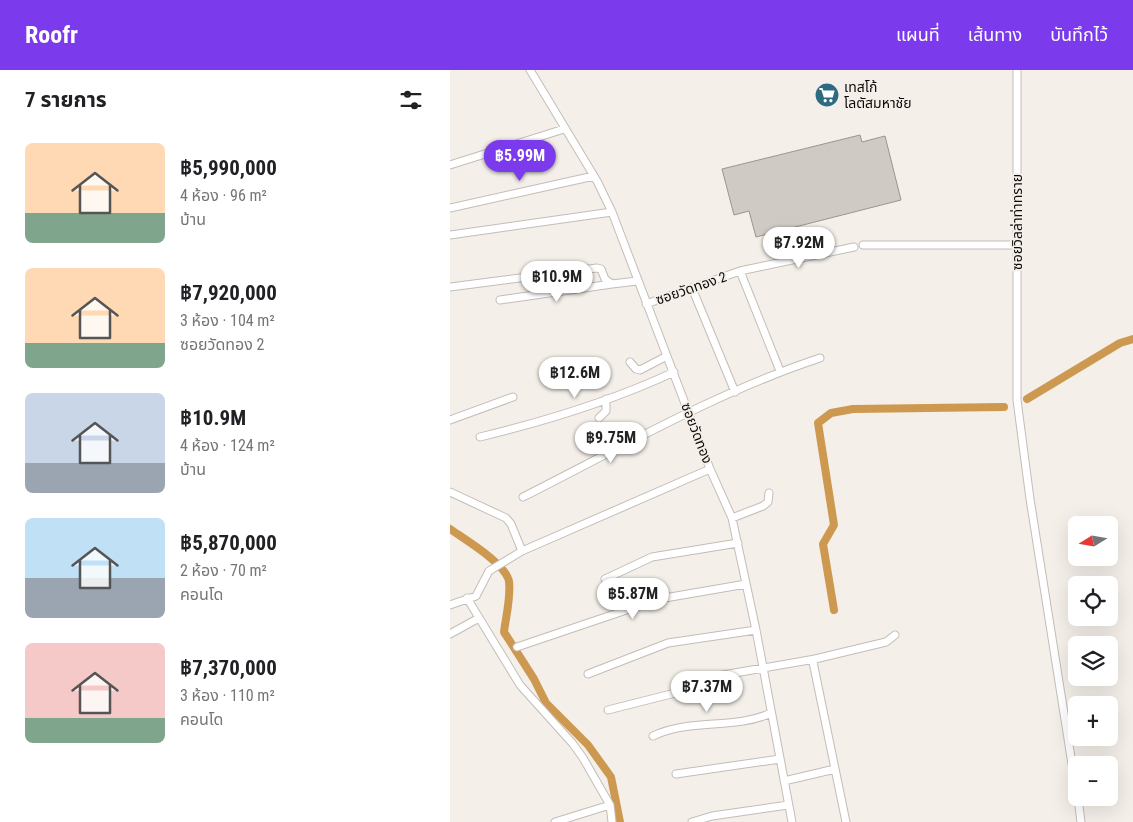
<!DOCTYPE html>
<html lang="th">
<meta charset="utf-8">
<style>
:root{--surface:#fff;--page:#f6f6f6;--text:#202124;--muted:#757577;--accent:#7c3aed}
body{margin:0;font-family:"Roboto Condensed","Noto Sans Thai",sans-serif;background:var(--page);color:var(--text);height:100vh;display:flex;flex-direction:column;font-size:19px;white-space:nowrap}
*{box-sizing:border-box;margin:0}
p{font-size:16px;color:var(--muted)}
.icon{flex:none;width:28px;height:28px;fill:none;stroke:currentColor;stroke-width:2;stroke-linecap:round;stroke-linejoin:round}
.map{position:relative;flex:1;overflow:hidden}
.sheet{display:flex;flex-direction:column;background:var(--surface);width:450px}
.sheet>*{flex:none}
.needle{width:32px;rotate:259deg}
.tools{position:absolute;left:618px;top:446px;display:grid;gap:10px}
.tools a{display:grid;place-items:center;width:50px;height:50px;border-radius:8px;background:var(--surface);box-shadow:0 5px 20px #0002;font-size:25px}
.price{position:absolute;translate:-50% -42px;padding:0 11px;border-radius:18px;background:#fff;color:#222;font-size:16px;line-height:32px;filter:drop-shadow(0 1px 2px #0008)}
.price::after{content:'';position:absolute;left:50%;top:30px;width:15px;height:11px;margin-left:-8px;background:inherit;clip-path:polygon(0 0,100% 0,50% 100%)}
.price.active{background:var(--accent);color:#fff}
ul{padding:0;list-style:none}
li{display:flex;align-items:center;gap:15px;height:125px;padding:0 25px}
li span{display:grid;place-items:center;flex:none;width:140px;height:100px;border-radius:8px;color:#555}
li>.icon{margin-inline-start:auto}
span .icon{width:60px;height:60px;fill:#fffc;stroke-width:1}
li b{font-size:21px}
h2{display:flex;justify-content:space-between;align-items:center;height:60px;padding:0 25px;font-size:21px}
header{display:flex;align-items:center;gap:30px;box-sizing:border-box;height:70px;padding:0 25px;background:var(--accent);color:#fff}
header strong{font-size:24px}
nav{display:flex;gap:28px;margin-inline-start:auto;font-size:18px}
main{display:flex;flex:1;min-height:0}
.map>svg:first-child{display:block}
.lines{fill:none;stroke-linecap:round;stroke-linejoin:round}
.canal{stroke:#cd9950;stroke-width:8}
.building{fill:#cfcac4;stroke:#9a958f}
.minor-casing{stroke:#c2bdb8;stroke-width:9}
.minor{stroke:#fff;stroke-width:7}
.labels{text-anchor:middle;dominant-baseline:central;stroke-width:4;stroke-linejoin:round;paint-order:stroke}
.poi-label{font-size:14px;fill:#0d0b09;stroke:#f4efe9;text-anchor:start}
.street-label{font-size:14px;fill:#0d0b09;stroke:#f4efe9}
</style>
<header>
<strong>Roofr</strong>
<nav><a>แผนที่</a><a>เส้นทาง</a><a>บันทึกไว้</a></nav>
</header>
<main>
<section class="sheet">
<h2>7 รายการ<svg class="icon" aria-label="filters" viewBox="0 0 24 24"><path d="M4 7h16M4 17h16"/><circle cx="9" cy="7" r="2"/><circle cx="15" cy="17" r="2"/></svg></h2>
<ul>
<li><span style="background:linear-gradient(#ffd9b3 70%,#7fa58c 0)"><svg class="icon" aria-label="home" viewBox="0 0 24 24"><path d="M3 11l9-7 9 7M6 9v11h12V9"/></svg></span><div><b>฿5,990,000</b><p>4 ห้อง · 96 m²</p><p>บ้าน</p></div></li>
<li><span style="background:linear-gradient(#ffd9b3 75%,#7fa58c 0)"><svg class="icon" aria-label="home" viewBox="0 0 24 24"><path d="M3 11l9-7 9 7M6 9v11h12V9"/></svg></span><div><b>฿7,920,000</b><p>3 ห้อง · 104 m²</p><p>ซอยวัดทอง 2</p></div></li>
<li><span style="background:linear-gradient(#c9d6e8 70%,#9aa5b1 0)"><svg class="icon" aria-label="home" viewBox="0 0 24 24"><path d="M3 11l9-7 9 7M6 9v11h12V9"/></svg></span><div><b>฿10.9M</b><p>4 ห้อง · 124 m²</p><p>บ้าน</p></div></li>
<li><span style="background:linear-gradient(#bfe0f5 60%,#9aa5b1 0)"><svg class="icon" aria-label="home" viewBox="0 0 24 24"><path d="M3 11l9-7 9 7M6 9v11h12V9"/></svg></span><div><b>฿5,870,000</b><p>2 ห้อง · 70 m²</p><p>คอนโด</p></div></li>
<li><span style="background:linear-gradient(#f6c9c9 75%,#7fa58c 0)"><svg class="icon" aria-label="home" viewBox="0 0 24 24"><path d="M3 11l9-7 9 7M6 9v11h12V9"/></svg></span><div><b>฿7,370,000</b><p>3 ห้อง · 110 m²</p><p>คอนโด</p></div></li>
</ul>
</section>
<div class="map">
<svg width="683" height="752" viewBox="0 0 683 752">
<rect width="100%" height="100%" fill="#f4efe9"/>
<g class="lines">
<!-- canal -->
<path class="canal" d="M 577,329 L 670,273 L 683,269
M 0,459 C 14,469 55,493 59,511 C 61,527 56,546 54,562 L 84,609 L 96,633 L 138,675 L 161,707 L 170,752
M 384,540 L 373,474 L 384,455 L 368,353 L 381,343 L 403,339 L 554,337"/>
</g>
<!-- building -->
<path class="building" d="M 410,65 L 412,72 L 435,66 L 451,130 L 306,167 L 299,141 L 284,145 L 272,99 Z"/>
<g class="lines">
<defs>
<path id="minor" d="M 80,0 L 147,111 L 162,142 L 260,399 L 282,448 L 306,560 L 342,752
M 567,0 L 567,330 L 580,429 L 626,719
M 0,95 L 114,59
M 0,138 L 144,106
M 0,165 L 162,142
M 413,175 L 567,175
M 290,201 L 330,301
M 0,217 L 147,198 L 151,199 L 155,209 L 162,214 L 187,211
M 242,218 L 285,322
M 50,230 L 162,214
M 196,234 L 290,201 L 404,177
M 180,292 L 186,299 L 190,300 L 217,286
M 149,348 L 156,341 L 156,329
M 0,350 L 63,327
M 30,367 C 96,351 162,331 224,302
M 0,422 L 56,448 L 61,454 L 72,481
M 73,427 C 170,378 267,322 370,288
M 282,448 L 313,436 L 318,432 L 319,423
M 155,509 L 202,487 L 288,473
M 17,528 L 70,615 L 123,674 L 133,688 L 160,735 L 162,752
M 0,535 L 26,526 L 39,501 L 72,481 L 260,399
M 0,564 L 29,548
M 67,577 L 209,529 L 296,514
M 138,604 L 218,573 L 306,560
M 233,612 L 365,589
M 158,640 L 233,621 L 237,618 L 236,611
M 203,666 C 240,648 285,660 321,643
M 226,704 L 330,689
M 334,711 L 385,699
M 628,728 L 631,752
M 105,752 L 160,735
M 242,752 L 262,746 L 338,735
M 396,752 L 363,592 L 365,589 L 436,572 L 445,565"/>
</defs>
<!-- minor casing -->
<use href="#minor" class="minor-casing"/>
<!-- minor -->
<use href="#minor" class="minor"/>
</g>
<!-- icons -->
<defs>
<symbol id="supermarket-disc" viewBox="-11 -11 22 22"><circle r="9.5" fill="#2c6b80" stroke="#f4efe9"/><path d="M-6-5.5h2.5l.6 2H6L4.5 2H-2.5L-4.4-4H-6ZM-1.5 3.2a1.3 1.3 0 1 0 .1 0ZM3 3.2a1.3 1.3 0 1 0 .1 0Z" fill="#fff"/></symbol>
</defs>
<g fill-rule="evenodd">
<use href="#supermarket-disc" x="363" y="11" width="28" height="28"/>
</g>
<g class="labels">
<!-- poi labels -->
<g class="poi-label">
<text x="394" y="17">เทสโก้<tspan x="394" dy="16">โลตัสมหาชัย</tspan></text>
</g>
<!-- street labels -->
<g class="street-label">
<text transform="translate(567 152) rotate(-90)">ซอยวิลล่าท่าทราย</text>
<text transform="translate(241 218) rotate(-19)">ซอยวัดทอง 2</text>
<text transform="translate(247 363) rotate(69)">ซอยวัดทอง</text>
</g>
</g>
</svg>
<div class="tools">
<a><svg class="needle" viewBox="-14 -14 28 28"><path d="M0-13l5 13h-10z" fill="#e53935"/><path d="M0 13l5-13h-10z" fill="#757577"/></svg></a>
<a><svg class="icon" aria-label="locate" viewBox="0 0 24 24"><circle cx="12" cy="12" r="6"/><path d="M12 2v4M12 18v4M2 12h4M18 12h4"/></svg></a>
<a><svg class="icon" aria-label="layers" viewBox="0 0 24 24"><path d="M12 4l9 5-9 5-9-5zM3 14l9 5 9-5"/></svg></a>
<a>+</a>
<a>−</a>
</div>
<b class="price active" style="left:70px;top:112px">฿5.99M</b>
<b class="price" style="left:349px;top:199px">฿7.92M</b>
<b class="price" style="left:107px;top:233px">฿10.9M</b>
<b class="price" style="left:125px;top:329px">฿12.6M</b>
<b class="price" style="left:161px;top:394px">฿9.75M</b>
<b class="price" style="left:183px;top:550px">฿5.87M</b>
<b class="price" style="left:257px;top:643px">฿7.37M</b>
</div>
</main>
